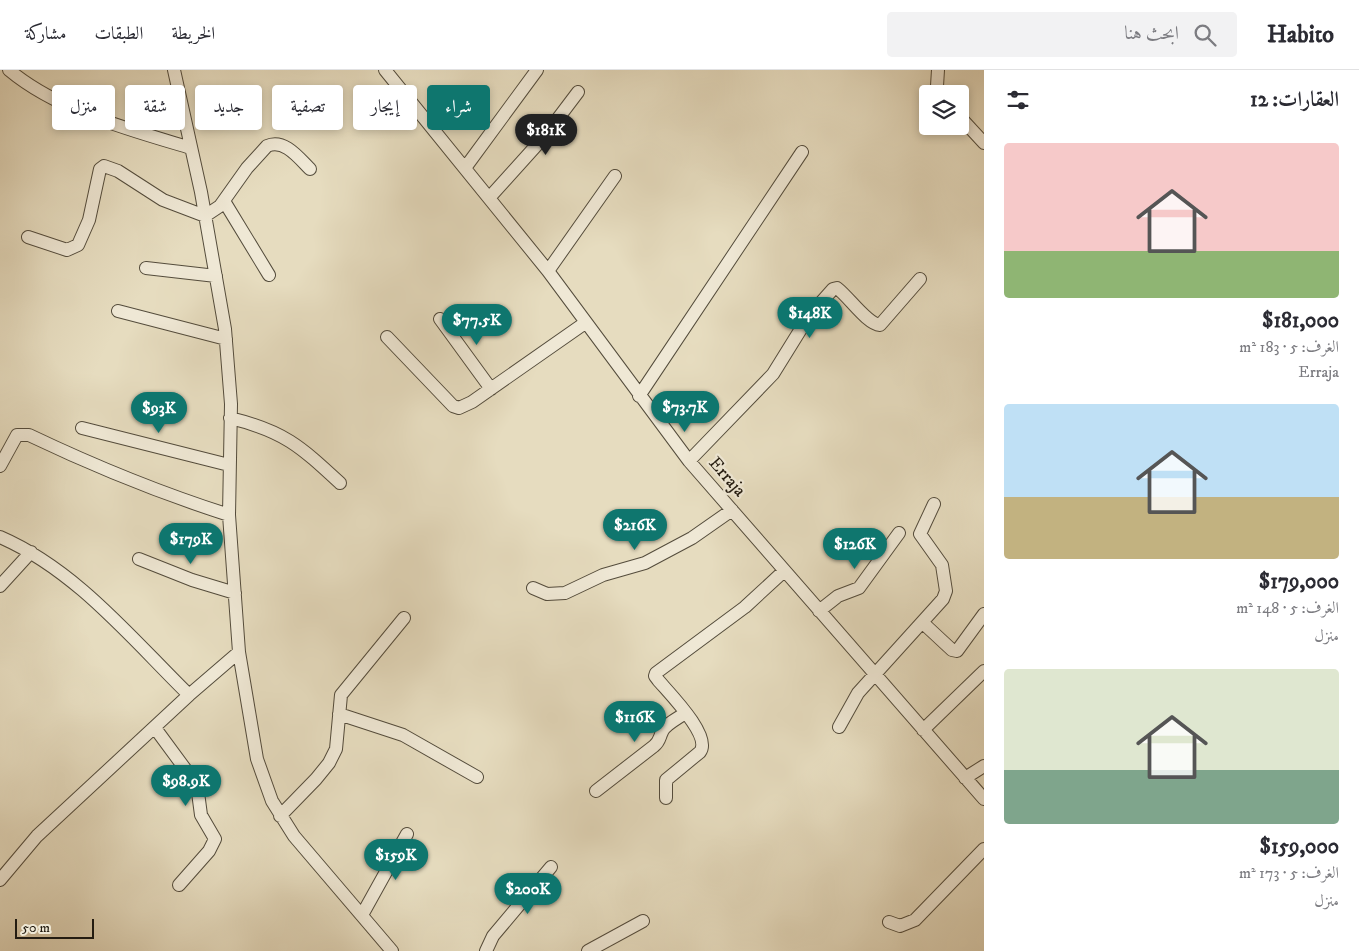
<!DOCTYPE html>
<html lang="ar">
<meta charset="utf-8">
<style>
:root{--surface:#fff;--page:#f2f2f3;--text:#2b2b33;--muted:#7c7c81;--line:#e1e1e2;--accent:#0f766e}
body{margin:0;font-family:"IM FELL DW Pica",Amiri,serif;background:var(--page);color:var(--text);direction:rtl;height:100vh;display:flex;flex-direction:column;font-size:19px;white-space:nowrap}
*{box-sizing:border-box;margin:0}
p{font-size:16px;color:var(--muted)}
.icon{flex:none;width:28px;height:28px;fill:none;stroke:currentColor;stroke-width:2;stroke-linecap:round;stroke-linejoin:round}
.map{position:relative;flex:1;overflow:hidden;direction:ltr}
.sheet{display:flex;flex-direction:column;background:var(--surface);width:375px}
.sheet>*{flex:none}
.top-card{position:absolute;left:15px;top:15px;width:475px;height:45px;direction:rtl;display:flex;gap:10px}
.fabs{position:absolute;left:919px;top:15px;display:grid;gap:10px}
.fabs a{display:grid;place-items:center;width:50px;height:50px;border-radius:5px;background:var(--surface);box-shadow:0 2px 8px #0003;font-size:25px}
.scale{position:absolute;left:15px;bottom:12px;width:79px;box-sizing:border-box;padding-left:5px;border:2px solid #241c11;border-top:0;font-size:14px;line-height:18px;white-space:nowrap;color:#241c11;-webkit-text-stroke:4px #efe8d5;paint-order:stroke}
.price{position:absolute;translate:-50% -42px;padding:0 11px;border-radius:18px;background:var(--accent);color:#fff;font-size:16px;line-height:32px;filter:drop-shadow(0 1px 2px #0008)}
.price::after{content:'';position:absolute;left:50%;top:30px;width:15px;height:11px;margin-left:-8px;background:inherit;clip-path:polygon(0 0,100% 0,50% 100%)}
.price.active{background:#222;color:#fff}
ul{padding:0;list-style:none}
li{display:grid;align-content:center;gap:10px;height:265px;padding:0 20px}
li span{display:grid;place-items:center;height:155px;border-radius:5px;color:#555}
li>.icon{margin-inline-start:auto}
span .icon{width:90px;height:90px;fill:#fffc;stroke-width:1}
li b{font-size:21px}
h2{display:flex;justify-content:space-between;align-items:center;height:60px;padding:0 20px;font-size:21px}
.pill{padding:0 18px;border-radius:5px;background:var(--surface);box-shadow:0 2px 8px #0003;font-size:18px;line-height:45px}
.pill.active{background:var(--accent);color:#fff}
header{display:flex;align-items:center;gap:30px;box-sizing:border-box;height:70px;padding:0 25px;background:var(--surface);border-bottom:1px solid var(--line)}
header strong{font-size:24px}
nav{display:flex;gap:28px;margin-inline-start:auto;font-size:18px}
.search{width:350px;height:45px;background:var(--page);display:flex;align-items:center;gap:12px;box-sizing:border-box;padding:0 18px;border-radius:5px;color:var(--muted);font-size:19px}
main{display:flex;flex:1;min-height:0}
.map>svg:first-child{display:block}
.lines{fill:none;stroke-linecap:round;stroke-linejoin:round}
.minor-casing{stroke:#544c3c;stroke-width:14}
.minor{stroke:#efe8d5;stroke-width:12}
.labels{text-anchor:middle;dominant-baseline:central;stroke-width:4.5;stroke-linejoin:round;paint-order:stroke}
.street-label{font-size:18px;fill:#241c11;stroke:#efe8d5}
</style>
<header>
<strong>Habito</strong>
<div class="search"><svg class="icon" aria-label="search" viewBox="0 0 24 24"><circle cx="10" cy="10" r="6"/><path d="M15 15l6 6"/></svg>ابحث هنا</div>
<nav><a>الخريطة</a><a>الطبقات</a><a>مشاركة</a></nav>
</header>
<main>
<section class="sheet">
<h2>العقارات: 12<svg class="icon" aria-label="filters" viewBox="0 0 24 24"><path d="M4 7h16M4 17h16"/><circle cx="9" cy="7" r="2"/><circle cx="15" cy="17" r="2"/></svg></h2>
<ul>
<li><span style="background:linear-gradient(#f6c9c9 70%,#8fb573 0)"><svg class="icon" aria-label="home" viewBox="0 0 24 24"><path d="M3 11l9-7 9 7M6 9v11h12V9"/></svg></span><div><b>$181,000</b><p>الغرف: 5 · 183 m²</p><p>Erraja</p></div></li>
<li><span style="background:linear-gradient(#bfe0f5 60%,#c2b280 0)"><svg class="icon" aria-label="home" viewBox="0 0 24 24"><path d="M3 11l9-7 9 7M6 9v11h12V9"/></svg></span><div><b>$179,000</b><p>الغرف: 5 · 148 m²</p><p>منزل</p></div></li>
<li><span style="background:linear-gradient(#dfe7d0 65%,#7fa58c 0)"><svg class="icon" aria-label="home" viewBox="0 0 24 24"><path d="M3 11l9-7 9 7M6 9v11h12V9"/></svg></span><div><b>$159,000</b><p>الغرف: 5 · 173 m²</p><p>منزل</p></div></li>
</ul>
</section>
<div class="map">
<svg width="984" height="881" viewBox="0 0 984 881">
<rect width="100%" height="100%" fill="#e6dcbf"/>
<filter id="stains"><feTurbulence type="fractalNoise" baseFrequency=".004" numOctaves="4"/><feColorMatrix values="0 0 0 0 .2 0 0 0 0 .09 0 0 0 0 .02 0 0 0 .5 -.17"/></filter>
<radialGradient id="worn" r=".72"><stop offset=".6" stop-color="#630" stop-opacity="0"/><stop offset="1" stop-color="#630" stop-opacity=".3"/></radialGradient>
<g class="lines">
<defs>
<path id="minor" d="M 9,0 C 58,41 131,60 191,78
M 174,0 L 201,122 L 225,259 L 231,334 L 229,445 L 239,582 L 257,689 L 272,731 L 294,766 L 392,881
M 385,0 L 548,201 L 689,391 L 984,729
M 938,0 L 937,16 L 940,24
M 960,47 L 984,73
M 465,98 L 537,0
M 489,128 L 544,67 L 578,22
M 224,131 L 269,205
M 28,167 L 67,180 L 78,175 L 89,150 L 100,99 L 104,96 L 118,101 L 163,130 L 205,146 L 220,136 L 247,98 L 267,76 C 284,68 299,88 310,99
M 146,198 L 216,206
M 548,201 L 615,106
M 118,241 L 226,269
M 440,249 L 491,319
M 387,267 L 453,336 L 459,338 L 472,332 L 585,253
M 639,326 L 802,82
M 230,348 C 284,361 300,376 340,413
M 82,358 L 229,395
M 689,391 L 773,304 L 809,246 L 833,219 L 837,218 C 849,227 867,254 880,255 L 920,209
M 0,396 L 17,365 L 29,365 C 94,396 160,423 229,445
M 0,467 C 76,500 131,568 189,625
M 139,489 L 192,510 L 235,523
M 0,516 L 31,482
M 533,518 L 547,524 L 565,523 L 603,505 L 645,493 L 692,468 L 732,440
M 819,541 L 838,526 L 859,518 L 899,463
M 923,553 L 952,580 L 957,581 L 984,544
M 339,644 L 403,665 L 477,707
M 839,657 L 858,623 L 943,529 L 946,521 L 942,495 L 920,464 L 934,434
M 155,658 L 197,715 L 201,745 L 215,769 L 209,781 L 179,815
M 923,660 L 984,601
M 965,708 L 984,696
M 596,721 L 654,676 C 660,671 659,668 662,662 C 665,654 679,648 685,643
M 666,728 L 666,710 L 700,682 C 712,666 669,623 658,610 L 655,606 L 656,603 L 745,537 L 784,501
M 280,746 L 316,709 L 329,693 L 336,679 L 341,625 L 404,548
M 0,810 L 37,766 L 189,625 L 239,582
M 362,845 L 407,764
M 889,852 L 900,856 L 915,850 L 984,779
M 486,881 L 493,866 L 551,797
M 588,881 L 643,851"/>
</defs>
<!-- minor casing -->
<use href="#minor" class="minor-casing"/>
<!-- minor -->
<use href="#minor" class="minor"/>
</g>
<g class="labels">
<!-- street labels -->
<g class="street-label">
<text transform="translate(727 407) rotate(49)">Erraja</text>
</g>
</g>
<rect width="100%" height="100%" filter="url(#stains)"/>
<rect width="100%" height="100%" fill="url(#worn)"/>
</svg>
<div class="fabs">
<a><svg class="icon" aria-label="layers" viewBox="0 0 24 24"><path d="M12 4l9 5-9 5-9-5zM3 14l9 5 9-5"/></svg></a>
</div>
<div class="scale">50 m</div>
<b class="price active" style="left:546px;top:86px">$181K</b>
<b class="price" style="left:810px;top:269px">$148K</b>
<b class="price" style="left:477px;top:276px">$77.5K</b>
<b class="price" style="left:685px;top:363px">$73.7K</b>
<b class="price" style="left:159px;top:364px">$93K</b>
<b class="price" style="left:635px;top:481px">$216K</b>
<b class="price" style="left:191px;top:495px">$179K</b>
<b class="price" style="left:855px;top:500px">$126K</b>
<b class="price" style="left:635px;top:673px">$116K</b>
<b class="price" style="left:186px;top:737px">$98.9K</b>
<b class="price" style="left:396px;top:811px">$159K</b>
<b class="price" style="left:528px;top:845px">$200K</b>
<div class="top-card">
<a class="pill active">شراء</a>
<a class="pill">إيجار</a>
<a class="pill">تصفية</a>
<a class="pill">جديد</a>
<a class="pill">شقة</a>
<a class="pill">منزل</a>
</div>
</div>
</main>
